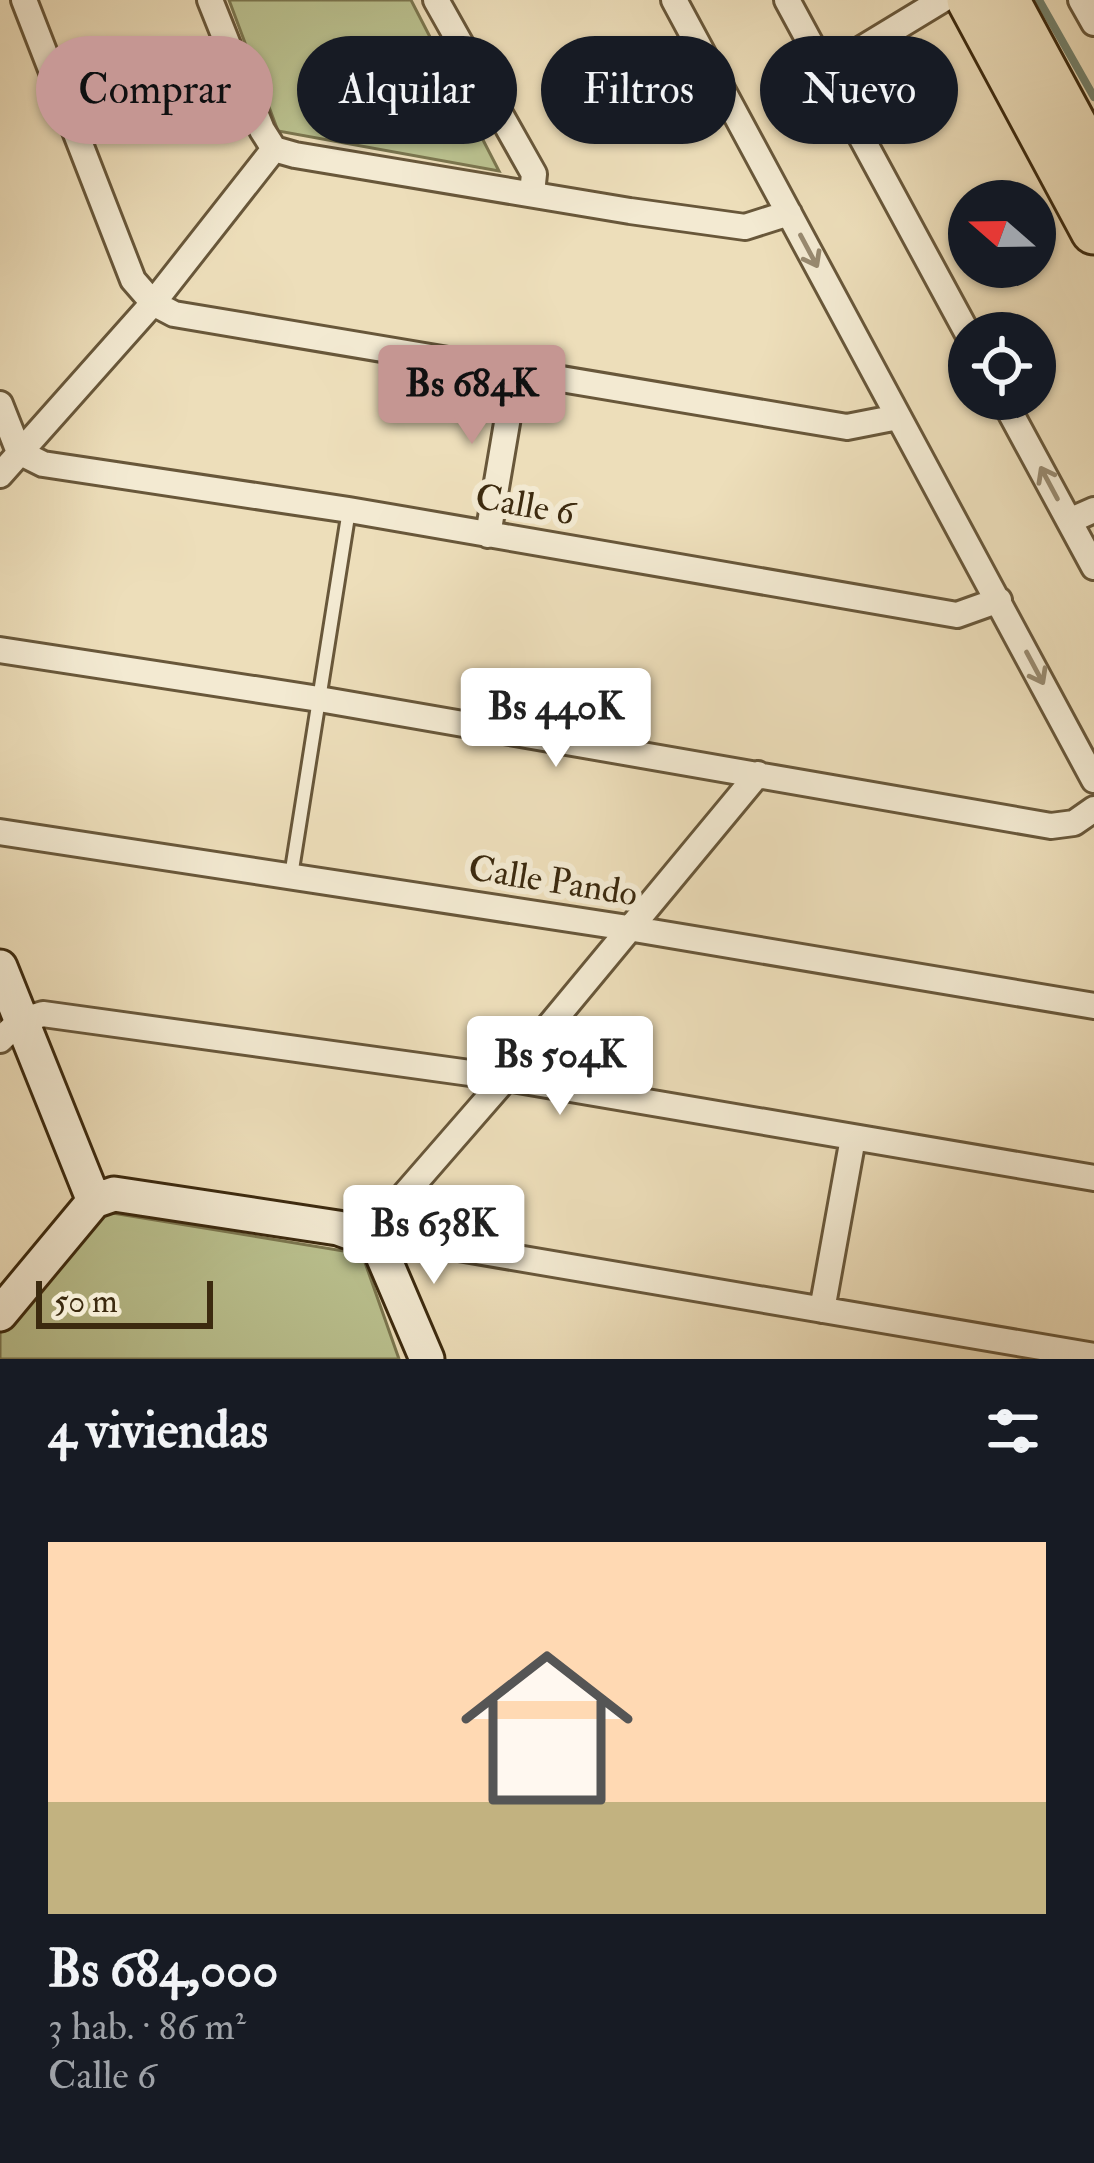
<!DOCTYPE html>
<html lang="es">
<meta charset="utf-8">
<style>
:root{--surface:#171b24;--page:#242831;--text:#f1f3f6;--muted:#9ea1a6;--line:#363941;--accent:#c59692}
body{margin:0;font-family:"IM FELL Double Pica",serif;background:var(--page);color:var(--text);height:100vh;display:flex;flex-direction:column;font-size:45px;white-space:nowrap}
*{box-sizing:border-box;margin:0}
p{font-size:39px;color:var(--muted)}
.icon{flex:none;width:66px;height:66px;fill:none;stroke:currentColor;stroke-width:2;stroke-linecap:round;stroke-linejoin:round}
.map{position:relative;height:1359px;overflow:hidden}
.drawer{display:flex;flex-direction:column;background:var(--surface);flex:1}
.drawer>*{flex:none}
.hud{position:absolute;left:36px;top:36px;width:1023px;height:108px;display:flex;gap:24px}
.needle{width:78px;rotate:290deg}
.controls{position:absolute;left:948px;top:180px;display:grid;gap:24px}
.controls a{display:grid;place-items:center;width:108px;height:108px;border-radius:50%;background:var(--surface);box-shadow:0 3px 9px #0004;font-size:60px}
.scale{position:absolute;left:36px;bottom:30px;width:177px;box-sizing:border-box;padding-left:12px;border:6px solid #3c2a0f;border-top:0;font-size:33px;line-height:42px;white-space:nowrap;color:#3c2a0f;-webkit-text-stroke:9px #f3ead2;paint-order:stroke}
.price{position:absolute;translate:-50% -102px;padding:0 27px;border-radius:12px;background:#fff;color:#222;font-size:39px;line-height:78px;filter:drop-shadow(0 3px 6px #0008)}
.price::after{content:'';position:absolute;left:50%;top:72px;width:36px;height:27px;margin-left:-18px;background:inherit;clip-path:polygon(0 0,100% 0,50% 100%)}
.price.selected{background:var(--accent);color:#111}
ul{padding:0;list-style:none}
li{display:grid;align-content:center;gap:24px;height:636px;padding:0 48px}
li+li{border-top:3px solid var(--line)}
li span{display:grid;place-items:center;height:372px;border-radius:0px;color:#555}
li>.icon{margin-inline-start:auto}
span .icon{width:216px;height:216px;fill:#fffc;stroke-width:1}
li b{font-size:51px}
h2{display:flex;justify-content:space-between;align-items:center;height:144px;padding:0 48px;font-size:51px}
.chip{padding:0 42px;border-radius:54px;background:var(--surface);box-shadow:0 3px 9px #0004;font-size:42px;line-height:108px}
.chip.selected{background:var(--accent);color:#111}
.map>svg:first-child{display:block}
.green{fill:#bac18f;stroke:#7b764f;stroke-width:3}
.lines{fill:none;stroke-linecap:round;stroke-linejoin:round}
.stream{stroke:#74826d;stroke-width:8}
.lane-casing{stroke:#68573a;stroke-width:18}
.street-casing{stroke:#68573a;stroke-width:30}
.secondary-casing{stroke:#3c2a0f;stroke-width:39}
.highway-casing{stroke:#3c2a0f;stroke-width:51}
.lane{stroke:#f3ead2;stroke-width:12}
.street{stroke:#f3ead2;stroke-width:24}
.secondary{stroke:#f3ead2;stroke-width:33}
.highway{stroke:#eddeba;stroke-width:45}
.oneway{stroke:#988a70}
.labels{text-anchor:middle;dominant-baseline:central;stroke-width:12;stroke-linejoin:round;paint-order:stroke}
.street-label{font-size:36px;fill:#3c2a0f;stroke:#f3ead2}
</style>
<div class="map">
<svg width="1094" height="1359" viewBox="0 0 1094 1359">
<rect width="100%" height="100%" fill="#eddeba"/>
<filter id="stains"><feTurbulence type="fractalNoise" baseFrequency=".00167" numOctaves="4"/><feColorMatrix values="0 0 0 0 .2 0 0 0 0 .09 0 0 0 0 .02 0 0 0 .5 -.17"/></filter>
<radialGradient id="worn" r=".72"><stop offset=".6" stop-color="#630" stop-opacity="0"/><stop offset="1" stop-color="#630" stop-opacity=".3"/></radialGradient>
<!-- green -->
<path class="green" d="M 229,0 L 411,0 L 499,171 L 278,131 Z
M 94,1210 L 362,1254 L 399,1359 L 0,1359 L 0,1329 Z"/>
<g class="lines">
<!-- stream -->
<path class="stream" d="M 1039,0 L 1094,97"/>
<defs>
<path id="lane" d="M 291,876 L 349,510"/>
<path id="street" d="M 24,0 L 133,280 L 153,303 L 174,314 L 847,427 L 898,417
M 210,0 L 262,130 L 274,149 L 295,155 L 630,211 L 745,227 L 789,213
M 436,0 L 534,174 L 532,193
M 674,0 L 1094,780
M 787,0 L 969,336
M 1081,0 L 1094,23
M 825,71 L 942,0
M 1003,399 L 1094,567
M 0,404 L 19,452 L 43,464 L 349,510 L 957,615 L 999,600
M 0,475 L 153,303 L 274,149
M 1069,521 L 1094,510
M 488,535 L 516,370
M 0,650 L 319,699 L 1051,826 L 1074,823 L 1094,809
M 758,774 L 506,1078 L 392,1209 L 377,1242 L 406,1239 L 1094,1356
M 0,832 L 628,928 L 1094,1006
M 0,1040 L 20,1021 L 43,1014 L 506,1078 L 1094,1178
M 822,1310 L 853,1138"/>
<path id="secondary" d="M 0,967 L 94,1201
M 0,1314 L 94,1201 L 114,1194 L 338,1228 L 377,1242 L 427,1359"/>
<path id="highway" d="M 970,0 L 1094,231
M 1006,0 L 1094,163"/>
</defs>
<!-- lane casing -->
<use href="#lane" class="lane-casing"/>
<!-- street casing -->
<use href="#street" class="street-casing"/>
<!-- secondary casing -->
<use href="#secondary" class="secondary-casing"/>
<!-- highway casing -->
<use href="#highway" class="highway-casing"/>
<!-- lane -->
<use href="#lane" class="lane"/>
<!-- street -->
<use href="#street" class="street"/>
<!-- secondary -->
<use href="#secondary" class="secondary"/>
<!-- highway -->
<use href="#highway" class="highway"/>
</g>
<!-- one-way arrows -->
<defs><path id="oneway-shaft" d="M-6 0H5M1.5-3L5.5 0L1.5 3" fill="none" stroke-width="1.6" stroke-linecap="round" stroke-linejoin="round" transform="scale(3)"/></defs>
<g class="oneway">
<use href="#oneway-shaft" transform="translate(809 251) rotate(62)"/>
<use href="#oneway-shaft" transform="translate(1049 483) rotate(-118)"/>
<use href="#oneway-shaft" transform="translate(1035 668) rotate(62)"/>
</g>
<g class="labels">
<!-- street labels -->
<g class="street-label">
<text transform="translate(525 505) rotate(10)">Calle 6</text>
<text transform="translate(553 881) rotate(9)">Calle Pando</text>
</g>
</g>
<rect width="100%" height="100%" filter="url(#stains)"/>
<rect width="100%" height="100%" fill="url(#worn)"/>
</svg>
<div class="controls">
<a><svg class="needle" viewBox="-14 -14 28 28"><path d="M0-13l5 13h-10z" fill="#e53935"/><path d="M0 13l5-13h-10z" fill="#9ea1a6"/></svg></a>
<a><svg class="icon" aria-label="locate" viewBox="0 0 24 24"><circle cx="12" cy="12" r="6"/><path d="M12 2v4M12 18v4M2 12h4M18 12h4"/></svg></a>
</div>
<div class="scale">50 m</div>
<b class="price selected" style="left:472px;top:447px">Bs 684K</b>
<b class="price" style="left:556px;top:770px">Bs 440K</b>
<b class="price" style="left:560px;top:1118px">Bs 504K</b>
<b class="price" style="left:434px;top:1287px">Bs 638K</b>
<div class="hud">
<a class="chip selected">Comprar</a>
<a class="chip">Alquilar</a>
<a class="chip">Filtros</a>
<a class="chip">Nuevo</a>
</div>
</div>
<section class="drawer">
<h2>4 viviendas<svg class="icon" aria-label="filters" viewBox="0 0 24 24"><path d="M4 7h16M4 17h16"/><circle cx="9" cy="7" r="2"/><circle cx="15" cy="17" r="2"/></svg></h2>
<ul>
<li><span style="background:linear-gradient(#ffd9b3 70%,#c2b280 0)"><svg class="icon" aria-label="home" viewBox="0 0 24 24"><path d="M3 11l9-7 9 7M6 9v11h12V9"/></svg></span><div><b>Bs 684,000</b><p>3 hab. · 86 m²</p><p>Calle 6</p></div></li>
</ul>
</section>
